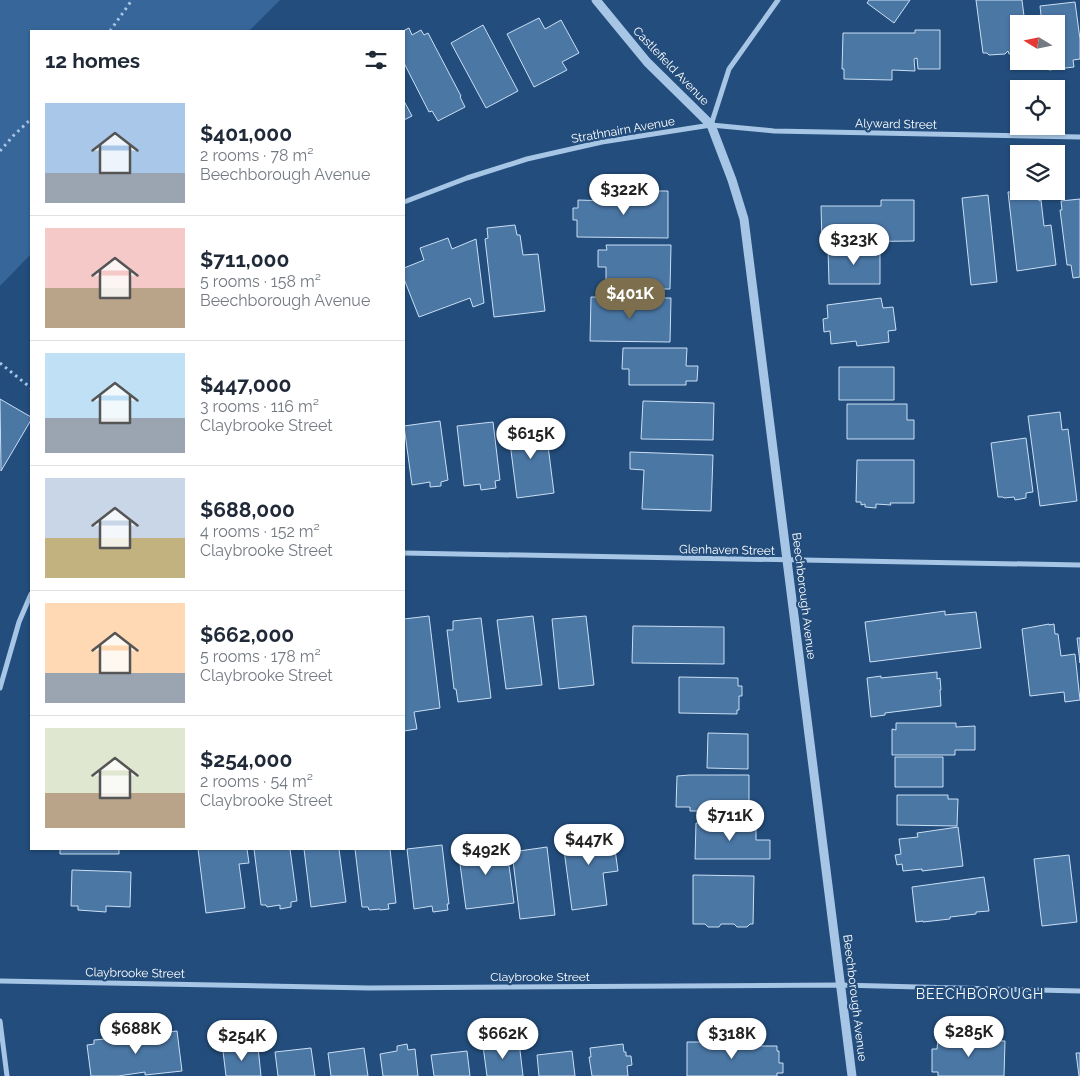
<!DOCTYPE html>
<meta charset="utf-8">
<style>
:root{--surface:#fff;--page:#f2f2f3;--text:#1f2937;--muted:#747a83;--line:#e0e1e3;--accent:#7d6f4e}
body{margin:0;font-family:Raleway,sans-serif;background:var(--page);color:var(--text);height:100vh;display:flex;flex-direction:column;font-size:19px;white-space:nowrap}
*{box-sizing:border-box;margin:0}
p{font-size:16px;color:var(--muted)}
.icon{flex:none;width:28px;height:28px;fill:none;stroke:currentColor;stroke-width:2;stroke-linecap:round;stroke-linejoin:round}
.map{position:relative;flex:1;overflow:hidden}
.drawer{position:absolute;left:30px;top:30px;width:375px;height:820px;display:flex;flex-direction:column;background:var(--surface);border-radius:0px;box-shadow:0 1px 4px #0004}
.drawer>*{flex:none}
.needle{width:32px;rotate:280deg}
.buttons{position:absolute;left:1010px;top:15px;display:grid;gap:10px}
.buttons a{display:grid;place-items:center;width:55px;height:55px;border-radius:0px;background:var(--surface);box-shadow:0 1px 4px #0004;font-size:25px}
.price{position:absolute;translate:-50% -42px;padding:0 11px;border-radius:18px;background:#fff;color:#222;font-size:16px;line-height:32px;filter:drop-shadow(0 1px 2px #0008)}
.price::after{content:'';position:absolute;left:50%;top:30px;width:15px;height:11px;margin-left:-8px;background:inherit;clip-path:polygon(0 0,100% 0,50% 100%)}
.price.selected{background:var(--accent);color:#fff}
ul{padding:0;list-style:none}
li{display:flex;align-items:center;gap:15px;height:125px;padding:0 15px}
li+li{border-top:1px solid var(--line)}
li span{display:grid;place-items:center;flex:none;width:140px;height:100px;border-radius:0px;color:#555}
li>.icon{margin-inline-start:auto}
span .icon{width:60px;height:60px;fill:#fffc;stroke-width:1}
li b{font-size:21px}
h2{display:flex;justify-content:space-between;align-items:center;height:60px;padding:0 15px;font-size:21px}
.map>svg:first-child{display:block}
.green{fill:#37679a}
.building{fill:#4b77a5;stroke:#cadff4}
.lines{fill:none;stroke-linecap:round;stroke-linejoin:round}
.path{stroke:#a7c5e5;stroke-width:3;stroke-dasharray:2.5 4;stroke-linecap:butt}
.minor{stroke:#a7c5e5;stroke-width:5}
.tertiary{stroke:#a7c5e5;stroke-width:9}
.labels{text-anchor:middle;dominant-baseline:central;stroke-width:4.5;stroke-linejoin:round;paint-order:stroke}
.street-label{font-size:12px;fill:#fff;stroke:#234d7c}
.neighbourhood-label{font-size:14px;letter-spacing:1px;fill:#fff;stroke:#234d7c}
</style>
<div class="map">
<svg width="1080" height="1076" viewBox="0 0 1080 1076">
<rect width="100%" height="100%" fill="#234d7c"/>
<!-- green -->
<path class="green" d="M 0,0 L 280,0 L 249,31 L 31,31 L 31,254 L 0,286 Z"/>
<!-- building -->
<path class="building" d="M 869,0 L 910,0 L 894,23 L 867,3 Z
M 976,0 L 1022,0 L 1025,24 L 1019,24 L 1019,53 L 1009,54 L 1008,51 L 1005,54 L 989,55 L 987,53 L 983,53 Z
M 1075,2 L 1080,39 L 1080,59 L 1073,60 L 1074,67 L 1049,70 L 1047,61 L 1056,61 L 1056,24 L 1042,24 L 1040,6 Z
M 539,18 L 545,29 L 561,20 L 579,53 L 562,62 L 567,70 L 534,87 L 507,34 Z
M 483,25 L 518,91 L 486,108 L 451,43 Z
M 409,28 L 412,35 L 421,30 L 424,35 L 428,33 L 461,96 L 460,97 L 465,107 L 438,121 L 432,111 L 429,112 L 404,63 L 403,31 Z
M 915,30 L 940,30 L 940,69 L 918,69 L 917,58 L 914,59 L 915,71 L 892,70 L 892,80 L 844,79 L 844,69 L 842,69 L 843,33 L 915,33 Z
M 404,101 L 412,116 L 404,120 Z
M 609,191 L 668,191 L 668,238 L 577,237 L 577,220 L 573,220 L 573,208 L 578,208 L 578,200 L 609,201 Z
M 1019,191 L 1038,191 L 1039,201 L 1041,200 L 1044,226 L 1051,225 L 1056,265 L 1017,271 L 1008,192 Z
M 988,195 L 997,282 L 971,285 L 962,198 Z
M 1080,199 L 1080,277 L 1073,278 L 1071,265 L 1067,265 L 1060,210 L 1062,210 L 1061,201 Z
M 881,200 L 914,200 L 914,241 L 822,242 L 821,206 L 881,206 Z
M 515,225 L 517,235 L 520,235 L 523,255 L 538,254 L 545,311 L 494,317 L 485,239 L 488,238 L 487,228 Z
M 448,238 L 452,249 L 476,239 L 484,303 L 473,307 L 470,298 L 419,317 L 404,279 L 404,268 L 424,260 L 420,248 Z
M 606,245 L 671,245 L 670,289 L 606,289 L 606,267 L 598,267 L 598,250 L 607,250 Z
M 828,248 L 880,248 L 880,284 L 829,284 Z
M 591,297 L 671,298 L 670,342 L 590,341 Z
M 881,298 L 883,308 L 893,307 L 896,330 L 888,331 L 889,342 L 857,346 L 856,341 L 831,344 L 830,331 L 824,332 L 823,319 L 828,318 L 827,305 Z
M 623,348 L 687,348 L 686,366 L 698,366 L 697,381 L 686,381 L 686,385 L 629,385 L 629,369 L 622,369 Z
M 839,367 L 894,367 L 894,400 L 839,400 Z
M 0,399 L 31,417 L 31,420 L 1,471 Z
M 643,401 L 714,403 L 713,440 L 641,439 Z
M 847,404 L 907,404 L 907,420 L 914,420 L 914,439 L 847,439 Z
M 1060,412 L 1062,430 L 1068,429 L 1077,501 L 1040,506 L 1028,416 Z
M 440,421 L 448,480 L 441,482 L 441,486 L 430,487 L 430,482 L 412,485 L 404,426 Z
M 493,422 L 500,480 L 495,481 L 496,488 L 481,490 L 480,484 L 464,486 L 457,426 Z
M 545,422 L 554,493 L 517,498 L 508,427 Z
M 1026,438 L 1033,492 L 1026,493 L 1026,498 L 1015,500 L 1014,497 L 1004,498 L 1003,497 L 998,497 L 991,443 Z
M 630,452 L 713,455 L 711,511 L 642,509 L 644,470 L 630,469 Z
M 857,460 L 914,460 L 914,503 L 890,503 L 891,505 L 876,504 L 876,508 L 865,507 L 865,504 L 861,505 L 861,502 L 856,502 Z
M 945,611 L 945,615 L 976,612 L 981,648 L 870,662 L 865,622 Z
M 429,616 L 440,708 L 414,712 L 417,729 L 404,731 L 404,619 Z
M 533,616 L 542,685 L 506,689 L 497,620 Z
M 586,616 L 594,685 L 559,689 L 552,619 Z
M 481,618 L 491,698 L 458,702 L 456,689 L 454,689 L 447,630 L 453,630 L 453,621 Z
M 1049,624 L 1049,625 L 1054,624 L 1055,634 L 1058,634 L 1061,656 L 1075,654 L 1080,700 L 1065,702 L 1064,692 L 1030,696 L 1022,629 Z
M 633,626 L 724,627 L 724,664 L 632,663 Z
M 1077,638 L 1080,638 L 1080,663 Z
M 937,672 L 937,679 L 940,678 L 941,690 L 940,690 L 941,706 L 885,713 L 885,715 L 871,717 L 867,678 L 881,676 L 881,678 Z
M 679,677 L 738,678 L 738,686 L 742,686 L 742,696 L 739,696 L 739,710 L 737,710 L 737,714 L 679,713 Z
M 896,723 L 956,723 L 956,727 L 975,726 L 975,750 L 955,750 L 955,755 L 892,755 L 892,729 L 896,730 Z
M 708,733 L 748,734 L 748,769 L 707,768 Z
M 895,757 L 943,757 L 943,787 L 895,787 Z
M 690,775 L 749,775 L 749,811 L 690,811 L 690,807 L 676,807 L 677,776 Z
M 897,795 L 948,795 L 948,799 L 958,799 L 957,826 L 897,825 Z
M 696,823 L 756,823 L 756,840 L 770,840 L 770,859 L 695,859 Z
M 958,827 L 963,866 L 922,871 L 922,869 L 903,871 L 902,864 L 897,865 L 895,855 L 901,854 L 899,839 L 918,837 L 917,833 Z
M 612,828 L 618,871 L 603,873 L 607,905 L 572,910 L 562,835 Z
M 506,843 L 514,903 L 466,909 L 458,849 Z
M 442,845 L 449,904 L 447,904 L 448,910 L 433,912 L 432,906 L 414,909 L 407,849 Z
M 547,847 L 555,915 L 520,919 L 512,852 Z
M 60,849 L 119,849 L 119,854 L 60,854 Z
M 198,849 L 247,849 L 249,863 L 239,864 L 245,908 L 206,913 Z
M 254,849 L 290,849 L 297,901 L 291,902 L 291,907 L 280,909 L 280,905 L 267,907 L 266,905 L 261,905 Z
M 304,849 L 339,849 L 346,902 L 311,907 Z
M 355,849 L 390,849 L 396,903 L 388,904 L 389,909 L 380,910 L 380,909 L 369,910 L 368,907 L 362,907 Z
M 1069,855 L 1077,922 L 1042,926 L 1034,859 Z
M 72,870 L 131,872 L 130,907 L 106,906 L 106,912 L 78,910 L 78,906 L 71,906 Z
M 693,875 L 754,876 L 753,924 L 750,924 L 747,927 L 737,927 L 734,924 L 721,924 L 719,927 L 708,927 L 705,924 L 693,924 Z
M 984,877 L 989,911 L 976,912 L 976,914 L 950,917 L 950,919 L 923,922 L 923,921 L 916,922 L 912,887 Z
M 177,1031 L 182,1071 L 145,1075 L 145,1072 L 118,1076 L 91,1076 L 87,1045 L 94,1044 L 94,1040 L 106,1039 L 106,1041 L 109,1040 L 108,1037 L 119,1036 L 119,1041 L 141,1039 L 140,1035 Z
M 938,1039 L 1005,1041 L 1004,1076 L 938,1076 L 938,1072 L 932,1072 L 932,1049 L 937,1049 Z
M 519,1042 L 523,1076 L 487,1076 L 483,1046 Z
M 687,1042 L 723,1042 L 723,1046 L 777,1046 L 777,1051 L 779,1051 L 779,1063 L 783,1063 L 783,1073 L 777,1073 L 777,1076 L 687,1076 Z
M 407,1044 L 408,1050 L 415,1049 L 418,1076 L 383,1076 L 380,1054 L 397,1051 L 397,1046 Z
M 623,1044 L 624,1052 L 626,1052 L 626,1056 L 631,1056 L 632,1065 L 627,1066 L 628,1076 L 592,1076 L 589,1057 L 591,1057 L 590,1048 Z
M 258,1047 L 261,1076 L 226,1076 L 223,1051 Z
M 311,1048 L 315,1076 L 278,1076 L 275,1052 Z
M 364,1048 L 368,1076 L 331,1076 L 328,1053 Z
M 467,1051 L 470,1076 L 434,1076 L 431,1055 Z
M 572,1051 L 575,1076 L 539,1076 L 537,1055 Z
M 1076,1053 L 1080,1053 L 1080,1076 L 1079,1076 Z"/>
<g class="lines">
<!-- path -->
<path class="path" d="M 110,31 L 132,0
M 0,151 L 14,135 L 31,119
M 0,363 L 31,388"/>
<!-- minor -->
<path class="minor" d="M 711,125 L 729,69 L 778,0
M 404,202 L 467,178 L 527,159 L 602,142 L 711,125 L 774,131 L 1080,137
M 404,553 L 1080,565
M 0,688 L 19,622 L 31,594
M 0,981 L 369,988 L 840,985 L 1080,991
M 0,1021 L 7,1076"/>
<!-- tertiary -->
<path class="tertiary" d="M 596,0 L 647,62 L 711,125 L 732,180 L 744,219 L 852,1076"/>
</g>
<g class="labels">
<!-- street labels -->
<g class="street-label">
<text transform="translate(671 66) rotate(46)">Castlefield Avenue</text>
<text transform="translate(896 124) rotate(1)">Alyward Street</text>
<text transform="translate(623 130) rotate(-10)">Strathnairn Avenue</text>
<text transform="translate(727 550) rotate(1)">Glenhaven Street</text>
<text transform="translate(804 596) rotate(83)">Beechborough Avenue</text>
<text transform="translate(135 973) rotate(1)">Claybrooke Street</text>
<text x="540" y="977">Claybrooke Street</text>
<text transform="translate(855 998) rotate(83)">Beechborough Avenue</text>
</g>
<!-- neighbourhood labels -->
<g class="neighbourhood-label">
<text x="980" y="994">BEECHBOROUGH</text>
</g>
</g>
</svg>
<div class="buttons">
<a><svg class="needle" viewBox="-14 -14 28 28"><path d="M0-13l5 13h-10z" fill="#e53935"/><path d="M0 13l5-13h-10z" fill="#747a83"/></svg></a>
<a><svg class="icon" aria-label="locate" viewBox="0 0 24 24"><circle cx="12" cy="12" r="6"/><path d="M12 2v4M12 18v4M2 12h4M18 12h4"/></svg></a>
<a><svg class="icon" aria-label="layers" viewBox="0 0 24 24"><path d="M12 4l9 5-9 5-9-5zM3 14l9 5 9-5"/></svg></a>
</div>
<b class="price" style="left:624px;top:216px">$322K</b>
<b class="price" style="left:854px;top:266px">$323K</b>
<b class="price selected" style="left:630px;top:320px">$401K</b>
<b class="price" style="left:531px;top:460px">$615K</b>
<b class="price" style="left:730px;top:842px">$711K</b>
<b class="price" style="left:589px;top:866px">$447K</b>
<b class="price" style="left:486px;top:876px">$492K</b>
<b class="price" style="left:136px;top:1055px">$688K</b>
<b class="price" style="left:969px;top:1058px">$285K</b>
<b class="price" style="left:503px;top:1060px">$662K</b>
<b class="price" style="left:732px;top:1060px">$318K</b>
<b class="price" style="left:242px;top:1062px">$254K</b>
<section class="drawer">
<h2>12 homes<svg class="icon" aria-label="filters" viewBox="0 0 24 24"><path d="M4 7h16M4 17h16"/><circle cx="9" cy="7" r="2"/><circle cx="15" cy="17" r="2"/></svg></h2>
<ul>
<li><span style="background:linear-gradient(#a9c7e8 70%,#9aa5b1 0)"><svg class="icon" aria-label="home" viewBox="0 0 24 24"><path d="M3 11l9-7 9 7M6 9v11h12V9"/></svg></span><div><b>$401,000</b><p>2 rooms · 78 m²</p><p>Beechborough Avenue</p></div></li>
<li><span style="background:linear-gradient(#f6c9c9 60%,#b9a48a 0)"><svg class="icon" aria-label="home" viewBox="0 0 24 24"><path d="M3 11l9-7 9 7M6 9v11h12V9"/></svg></span><div><b>$711,000</b><p>5 rooms · 158 m²</p><p>Beechborough Avenue</p></div></li>
<li><span style="background:linear-gradient(#bfe0f5 65%,#9aa5b1 0)"><svg class="icon" aria-label="home" viewBox="0 0 24 24"><path d="M3 11l9-7 9 7M6 9v11h12V9"/></svg></span><div><b>$447,000</b><p>3 rooms · 116 m²</p><p>Claybrooke Street</p></div></li>
<li><span style="background:linear-gradient(#c9d6e8 60%,#c2b280 0)"><svg class="icon" aria-label="home" viewBox="0 0 24 24"><path d="M3 11l9-7 9 7M6 9v11h12V9"/></svg></span><div><b>$688,000</b><p>4 rooms · 152 m²</p><p>Claybrooke Street</p></div></li>
<li><span style="background:linear-gradient(#ffd9b3 70%,#9aa5b1 0)"><svg class="icon" aria-label="home" viewBox="0 0 24 24"><path d="M3 11l9-7 9 7M6 9v11h12V9"/></svg></span><div><b>$662,000</b><p>5 rooms · 178 m²</p><p>Claybrooke Street</p></div></li>
<li><span style="background:linear-gradient(#dfe7d0 65%,#b9a48a 0)"><svg class="icon" aria-label="home" viewBox="0 0 24 24"><path d="M3 11l9-7 9 7M6 9v11h12V9"/></svg></span><div><b>$254,000</b><p>2 rooms · 54 m²</p><p>Claybrooke Street</p></div></li>
</ul>
</section>
</div>
